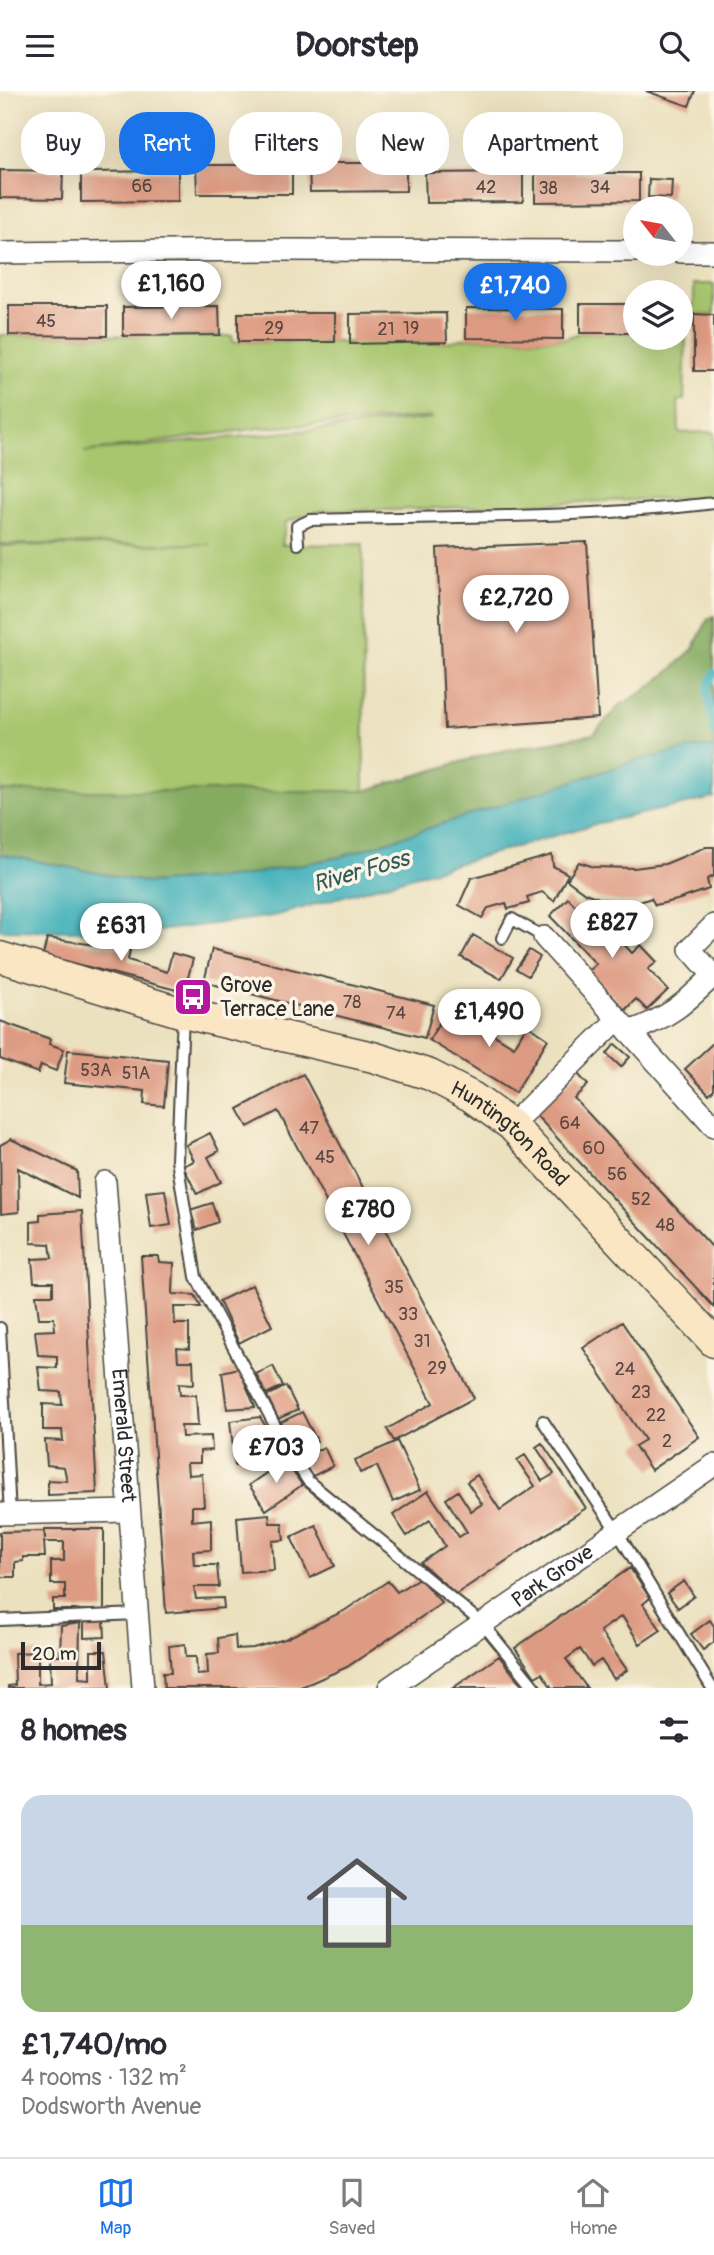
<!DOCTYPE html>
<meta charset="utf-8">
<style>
:root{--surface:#fff;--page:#f2f2f3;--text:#2b2b33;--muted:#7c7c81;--line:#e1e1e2;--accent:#1a73e8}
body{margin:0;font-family:Pangolin,sans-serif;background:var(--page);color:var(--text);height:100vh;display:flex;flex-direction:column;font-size:26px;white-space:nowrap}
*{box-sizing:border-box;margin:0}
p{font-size:23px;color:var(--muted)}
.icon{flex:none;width:38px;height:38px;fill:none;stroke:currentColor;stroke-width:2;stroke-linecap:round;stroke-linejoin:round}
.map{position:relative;height:1597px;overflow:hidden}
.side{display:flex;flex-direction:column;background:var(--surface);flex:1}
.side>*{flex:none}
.guide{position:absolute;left:21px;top:21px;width:672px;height:63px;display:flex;gap:14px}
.needle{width:46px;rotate:301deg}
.fabs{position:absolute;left:623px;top:105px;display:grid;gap:14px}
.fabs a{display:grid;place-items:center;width:70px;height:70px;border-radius:50%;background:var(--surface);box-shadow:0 7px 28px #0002;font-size:35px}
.scale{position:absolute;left:21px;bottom:18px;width:80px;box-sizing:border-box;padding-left:7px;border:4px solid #2b2b2b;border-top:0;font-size:19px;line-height:24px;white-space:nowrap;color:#2b2b2b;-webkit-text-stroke:5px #fcf5e5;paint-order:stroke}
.price{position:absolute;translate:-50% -60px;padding:0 16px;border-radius:24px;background:#fff;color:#222;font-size:23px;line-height:46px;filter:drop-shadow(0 2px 4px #0008)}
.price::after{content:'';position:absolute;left:50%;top:42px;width:21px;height:16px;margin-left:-10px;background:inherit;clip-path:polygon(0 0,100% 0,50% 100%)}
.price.current{background:var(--accent);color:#fff}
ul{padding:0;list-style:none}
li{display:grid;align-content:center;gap:14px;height:371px;padding:0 21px}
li+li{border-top:2px solid var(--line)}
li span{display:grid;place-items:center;height:217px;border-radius:21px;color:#555}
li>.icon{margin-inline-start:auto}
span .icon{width:126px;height:126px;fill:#fffc;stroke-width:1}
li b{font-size:30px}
h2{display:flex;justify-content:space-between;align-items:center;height:84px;padding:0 21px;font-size:30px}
.chip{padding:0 24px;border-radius:28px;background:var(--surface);box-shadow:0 7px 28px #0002;font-size:24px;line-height:63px}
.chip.current{background:var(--accent);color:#fff}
header{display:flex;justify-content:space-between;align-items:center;height:91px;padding:0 21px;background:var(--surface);font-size:32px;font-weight:700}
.tabs{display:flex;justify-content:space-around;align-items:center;height:98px;border-top:2px solid var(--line);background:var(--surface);font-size:19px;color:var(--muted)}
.tabs a{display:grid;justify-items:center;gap:4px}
.tabs .current{color:var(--accent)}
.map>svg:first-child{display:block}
.green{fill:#a7c66e;stroke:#69784c;stroke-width:2;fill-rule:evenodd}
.forest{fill:#85ab61;stroke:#586b46;stroke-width:2}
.water{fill:#40b0ba;stroke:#366e72;stroke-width:2}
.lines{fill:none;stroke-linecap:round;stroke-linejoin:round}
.stream{stroke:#40b0ba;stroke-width:8}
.building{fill:#de9b83}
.lane-casing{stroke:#484641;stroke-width:14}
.street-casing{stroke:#484641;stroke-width:24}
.secondary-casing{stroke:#484641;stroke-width:33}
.lane{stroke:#fff;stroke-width:10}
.street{stroke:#fff;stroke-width:21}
.secondary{stroke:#fbe6c4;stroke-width:30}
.labels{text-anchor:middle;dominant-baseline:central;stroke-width:7;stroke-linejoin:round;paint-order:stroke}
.number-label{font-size:18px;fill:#584741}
.poi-label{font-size:21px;fill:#2b2b2b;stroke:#fcf5e5;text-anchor:start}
.street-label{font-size:21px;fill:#2b2b2b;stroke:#fcf5e5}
.water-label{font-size:23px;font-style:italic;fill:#325a5d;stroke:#fcf5e5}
</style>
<header><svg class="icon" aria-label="menu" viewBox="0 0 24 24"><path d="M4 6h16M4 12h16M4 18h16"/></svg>Doorstep<svg class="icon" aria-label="search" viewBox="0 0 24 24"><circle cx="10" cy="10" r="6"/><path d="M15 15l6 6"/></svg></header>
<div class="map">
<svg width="714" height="1597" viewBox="0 0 714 1597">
<rect width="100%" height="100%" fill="#fcf5e5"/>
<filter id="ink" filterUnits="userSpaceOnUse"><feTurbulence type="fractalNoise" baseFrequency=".0143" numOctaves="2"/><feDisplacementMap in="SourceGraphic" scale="14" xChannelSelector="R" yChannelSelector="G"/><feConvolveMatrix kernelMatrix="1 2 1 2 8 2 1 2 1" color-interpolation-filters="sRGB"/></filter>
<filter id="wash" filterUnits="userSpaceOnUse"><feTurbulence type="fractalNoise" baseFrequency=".00686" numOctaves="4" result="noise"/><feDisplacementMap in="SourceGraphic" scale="28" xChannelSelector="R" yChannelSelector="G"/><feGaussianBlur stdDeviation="1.57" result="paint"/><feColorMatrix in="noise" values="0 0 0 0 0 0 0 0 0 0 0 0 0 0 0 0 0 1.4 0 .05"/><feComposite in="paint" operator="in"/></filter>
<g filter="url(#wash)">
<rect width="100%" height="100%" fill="#ebe1bf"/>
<!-- green -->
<path class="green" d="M 694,193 L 714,193 L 714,224 L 694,223 Z
M 580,242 L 635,242 L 635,247 L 681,247 L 681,242 L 686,242 L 684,309 L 678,310 L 679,342 L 714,341 L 714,413 L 682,407 L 394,419 L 322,419 L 286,431 L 282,454 L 363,453 L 364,700 L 0,700 L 0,455 L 210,453 L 0,453 L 0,244 L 232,245 L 233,251 L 447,251 L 466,247 L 563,248 ZM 432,326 L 432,327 L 84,361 L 260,337 Z"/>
<!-- forest -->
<path class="forest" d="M 714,525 L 714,656 L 699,657 L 638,670 L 340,766 L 242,785 L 149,792 L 0,763 L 0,700 L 364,700 L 491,662 L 594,643 L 620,614 L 643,601 L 671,579 L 693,558 L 708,528 Z"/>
<!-- water -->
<path class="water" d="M 699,656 L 714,656 L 714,707 L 599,732 L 274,825 L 118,845 L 83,840 L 0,839 L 0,763 L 149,792 L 242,785 L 340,766 L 638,669 Z"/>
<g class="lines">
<!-- stream -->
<path class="stream" d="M 714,582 L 707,599 L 714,640"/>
</g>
<g id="blocks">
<!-- building -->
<path class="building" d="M 646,0 L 695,0 L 689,15 Z
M 309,72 L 406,72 L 406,100 L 310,101 Z
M 196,74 L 292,74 L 292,103 L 197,103 Z
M 0,79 L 63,80 L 62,108 L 0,107 Z
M 178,80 L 178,110 L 81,111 L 81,81 Z
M 523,81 L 523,111 L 426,112 L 425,82 Z
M 535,82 L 639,82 L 639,110 L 535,111 Z
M 649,88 L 672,89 L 671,107 L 648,106 Z
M 580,213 L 635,213 L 635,242 L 580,242 Z
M 9,215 L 107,215 L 107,245 L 9,244 Z
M 219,215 L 220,244 L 123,245 L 123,216 Z
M 466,217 L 563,218 L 563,248 L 466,247 Z
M 238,222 L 335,222 L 335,251 L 238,251 Z
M 446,222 L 447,251 L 350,253 L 350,223 Z
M 694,223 L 714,224 L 714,280 L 694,280 Z
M 587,451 L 598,627 L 445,638 L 437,457 Z
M 706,756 L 714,756 L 714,785 L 707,788 L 709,798 L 677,809 L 655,814 L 651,807 L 637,812 L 601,808 L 585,802 L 567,789 L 579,771 L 594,776 L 634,777 L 665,773 Z
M 552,764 L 553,775 L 568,783 L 554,810 L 542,801 L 527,806 L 529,812 L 508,818 L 506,812 L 488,817 L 482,827 L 459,814 L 471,787 Z
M 568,807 L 613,854 L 619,848 L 632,862 L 641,854 L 657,871 L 648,878 L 668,899 L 647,919 L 636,908 L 625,919 L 588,880 L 596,873 L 550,825 Z
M 473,844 L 513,867 L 501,888 L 461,866 Z
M 47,847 L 130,859 L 128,869 L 167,881 L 172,862 L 193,868 L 184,901 L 43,864 Z
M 212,858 L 434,914 L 425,947 L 204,891 Z
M 529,859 L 540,866 L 528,885 L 516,878 Z
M 449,916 L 514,956 L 527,934 L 548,948 L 515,1002 L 429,949 Z
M 0,930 L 50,948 L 49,953 L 64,958 L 56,980 L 41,974 L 38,982 L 0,968 Z
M 714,951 L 714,998 L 709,1003 L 685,978 Z
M 615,953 L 630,966 L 621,976 L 607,963 Z
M 68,959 L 168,969 L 164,1015 L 144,1013 L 145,1000 L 64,992 Z
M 577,982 L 588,994 L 574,1007 L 714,1158 L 714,1216 L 534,1022 Z
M 303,983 L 474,1307 L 394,1350 L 387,1338 L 433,1312 L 278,1020 L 248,1036 L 238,1018 Z
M 210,1042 L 219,1060 L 208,1066 L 221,1091 L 197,1103 L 183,1075 L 194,1070 L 186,1054 Z
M 11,1048 L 77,1080 L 78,1107 L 18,1077 L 19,1121 L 1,1123 L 0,1054 Z
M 165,1099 L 171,1134 L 151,1137 L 146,1101 Z
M 212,1112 L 218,1131 L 197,1139 L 190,1119 Z
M 82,1120 L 97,1402 L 48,1404 L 48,1389 L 67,1390 L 64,1376 L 47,1374 L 45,1349 L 63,1350 L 62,1339 L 43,1339 L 43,1313 L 62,1314 L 61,1301 L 41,1300 L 38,1276 L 57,1277 L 57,1265 L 38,1264 L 35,1240 L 55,1239 L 54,1227 L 39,1227 L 36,1204 L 53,1204 L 53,1191 L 34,1191 L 32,1168 L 52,1167 L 50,1153 L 31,1152 L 31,1131 L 40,1130 L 40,1123 Z
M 141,1165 L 158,1165 L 159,1171 L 174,1172 L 173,1203 L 195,1204 L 201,1216 L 174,1216 L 175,1233 L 189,1233 L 189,1258 L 177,1257 L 178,1270 L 193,1270 L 194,1293 L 179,1292 L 180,1304 L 196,1304 L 198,1335 L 181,1335 L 182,1346 L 211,1345 L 212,1359 L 200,1360 L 200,1372 L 187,1372 L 188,1384 L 202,1383 L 204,1415 L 192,1415 L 192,1430 L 211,1428 L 211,1459 L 193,1460 L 194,1474 L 217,1474 L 219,1496 L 194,1496 L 196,1508 L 223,1507 L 224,1517 L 166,1522 Z
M 252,1194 L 272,1235 L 239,1252 L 219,1210 Z
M 622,1231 L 699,1346 L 651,1379 L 635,1355 L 645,1349 L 583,1257 Z
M 273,1275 L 283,1295 L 266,1303 L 256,1283 Z
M 239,1277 L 255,1316 L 227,1318 L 222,1281 Z
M 286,1295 L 298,1319 L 278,1328 L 267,1305 Z
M 302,1321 L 317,1350 L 295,1360 L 281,1331 Z
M 260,1326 L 276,1353 L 250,1362 L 252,1371 L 235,1375 L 230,1330 Z
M 397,1350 L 420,1399 L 393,1411 L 377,1375 L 360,1382 L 355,1369 Z
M 542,1352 L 586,1417 L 456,1503 L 421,1472 L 445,1455 L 430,1429 L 407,1445 L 393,1424 L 428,1400 L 459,1446 L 467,1441 L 446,1408 L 458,1400 L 471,1420 L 482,1413 L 467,1391 L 477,1384 L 500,1419 L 535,1395 L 517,1369 L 525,1364 L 542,1390 L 554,1383 L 536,1356 Z
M 324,1356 L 333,1375 L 311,1386 L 302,1367 Z
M 285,1369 L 302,1394 L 266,1419 L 249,1394 Z
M 269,1423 L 270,1432 L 282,1432 L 284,1449 L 272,1450 L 274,1479 L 241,1481 L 237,1426 Z
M 316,1434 L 335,1475 L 310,1487 L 291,1446 Z
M 45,1438 L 104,1438 L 104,1519 L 53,1519 L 53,1508 L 65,1508 L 65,1493 L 51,1493 L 51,1470 L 64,1470 L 64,1451 L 44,1451 L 45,1466 L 23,1466 L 23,1470 L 15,1471 L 15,1486 L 0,1486 L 0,1441 L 44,1440 L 45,1448 Z
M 630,1477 L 650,1507 L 643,1513 L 661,1539 L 640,1553 L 622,1525 L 600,1540 L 627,1579 L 614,1588 L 601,1569 L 592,1575 L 580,1558 L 566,1568 L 587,1597 L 552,1597 L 542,1582 L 535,1586 L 515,1557 Z
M 419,1487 L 442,1512 L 347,1576 L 313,1591 L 298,1597 L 164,1597 L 163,1582 L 171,1582 L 169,1555 L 185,1553 L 186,1566 L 196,1566 L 197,1584 L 208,1583 L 207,1563 L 219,1562 L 218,1547 L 235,1544 L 236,1558 L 253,1557 L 285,1548 L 344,1520 L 388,1490 L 397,1501 Z
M 684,1490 L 694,1505 L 678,1517 L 667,1502 Z
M 104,1529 L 105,1546 L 84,1547 L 84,1530 Z
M 710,1529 L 714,1535 L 714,1551 L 703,1559 L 691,1543 Z
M 80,1532 L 79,1587 L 91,1588 L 91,1560 L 106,1560 L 110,1597 L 8,1597 L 8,1595 L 15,1594 L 14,1562 L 38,1561 L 38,1593 L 51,1592 L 50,1565 L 60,1565 L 61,1535 Z
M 499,1565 L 524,1597 L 453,1597 Z"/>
</g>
</g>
<g filter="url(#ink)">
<use href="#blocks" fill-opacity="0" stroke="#484641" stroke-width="2"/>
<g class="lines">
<defs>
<path id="lane" d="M 298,453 L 297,435 L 310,429 C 445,425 580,428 714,412
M 502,847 L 512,828 L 544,846
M 183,923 L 177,1069 L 196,1186 L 289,1361 L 308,1390 L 483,1533 L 535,1597
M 0,1237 L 10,1423
M 543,1330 L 618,1442 L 712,1597
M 0,1529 L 138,1523"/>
<g id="street">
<path d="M 681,161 L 714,161"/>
<path d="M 0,162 L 275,159 L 635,160"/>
<path d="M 714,834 L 690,858 L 714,885"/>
<path d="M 544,846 L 714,1035"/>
<path d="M 629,941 C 670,926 683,914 713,885"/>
<path d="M 511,1034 L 618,928"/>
<path id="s1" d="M 105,1091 L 143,1597"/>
<path d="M 0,1423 L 129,1420"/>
<path id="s2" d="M 389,1597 L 714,1374"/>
</g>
<g id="secondary">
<path id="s3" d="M 0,866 L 183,922 L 373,966 L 430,984 L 472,1006 L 511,1034 L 714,1251"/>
</g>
</defs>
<!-- lane casing -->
<use href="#lane" class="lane-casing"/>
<!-- street casing -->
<use href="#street" class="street-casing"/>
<!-- secondary casing -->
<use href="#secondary" class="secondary-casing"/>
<!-- lane -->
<use href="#lane" class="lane"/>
<!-- street -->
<use href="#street" class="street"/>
<!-- secondary -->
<use href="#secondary" class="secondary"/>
</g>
</g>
<!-- icons -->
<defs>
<symbol id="bus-square" viewBox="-11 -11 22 22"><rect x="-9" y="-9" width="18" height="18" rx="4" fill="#b5179e" stroke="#fcf5e5"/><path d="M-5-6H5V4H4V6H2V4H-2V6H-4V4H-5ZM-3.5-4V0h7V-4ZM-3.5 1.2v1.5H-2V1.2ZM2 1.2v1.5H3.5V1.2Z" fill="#fff"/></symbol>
</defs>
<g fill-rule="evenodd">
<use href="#bus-square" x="171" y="884" width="44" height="44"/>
</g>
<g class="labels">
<!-- number labels -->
<g class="number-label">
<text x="142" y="95">66</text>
<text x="486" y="96">42</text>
<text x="600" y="96">34</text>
<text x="548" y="97">38</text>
<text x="46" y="230">45</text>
<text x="274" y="237">29</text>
<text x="411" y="237">19</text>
<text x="386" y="238">21</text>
<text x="352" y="911">78</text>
<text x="396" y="922">74</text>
<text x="96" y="979">53A</text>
<text x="136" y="982">51A</text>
<text x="570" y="1032">64</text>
<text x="309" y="1037">47</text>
<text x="594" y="1057">60</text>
<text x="325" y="1066">45</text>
<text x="617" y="1083">56</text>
<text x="641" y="1108">52</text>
<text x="665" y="1134">48</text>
<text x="394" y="1196">35</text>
<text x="408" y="1223">33</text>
<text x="422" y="1250">31</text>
<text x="437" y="1277">29</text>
<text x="625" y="1278">24</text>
<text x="641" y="1301">23</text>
<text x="656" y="1324">22</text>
<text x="667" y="1350">2</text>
</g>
<!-- poi labels -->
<g class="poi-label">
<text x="220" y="894">Grove<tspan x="220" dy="24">Terrace Lane</tspan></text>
</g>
<!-- street labels -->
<g class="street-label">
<text stroke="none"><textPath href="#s3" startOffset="546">Huntington Road</textPath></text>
<text stroke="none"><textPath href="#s1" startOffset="254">Emerald Street</textPath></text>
<text stroke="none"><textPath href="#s2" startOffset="198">Park Grove</textPath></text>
</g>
<!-- water labels -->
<g class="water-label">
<text transform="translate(361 780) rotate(-16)">River Foss</text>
</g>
</g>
</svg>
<div class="fabs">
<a><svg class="needle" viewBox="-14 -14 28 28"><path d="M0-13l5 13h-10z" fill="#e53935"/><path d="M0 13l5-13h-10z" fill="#7c7c81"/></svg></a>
<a><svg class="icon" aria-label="layers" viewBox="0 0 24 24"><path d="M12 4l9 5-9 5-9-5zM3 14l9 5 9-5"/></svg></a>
</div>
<div class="scale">20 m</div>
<b class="price" style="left:171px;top:230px">£1,160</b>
<b class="price current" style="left:515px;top:232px">£1,740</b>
<b class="price" style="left:516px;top:544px">£2,720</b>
<b class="price" style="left:612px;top:869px">£827</b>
<b class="price" style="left:121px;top:872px">£631</b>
<b class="price" style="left:489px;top:958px">£1,490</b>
<b class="price" style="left:368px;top:1156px">£780</b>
<b class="price" style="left:276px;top:1394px">£703</b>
<div class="guide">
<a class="chip">Buy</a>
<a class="chip current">Rent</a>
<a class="chip">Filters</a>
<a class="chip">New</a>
<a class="chip">Apartment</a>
</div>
</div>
<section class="side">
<h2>8 homes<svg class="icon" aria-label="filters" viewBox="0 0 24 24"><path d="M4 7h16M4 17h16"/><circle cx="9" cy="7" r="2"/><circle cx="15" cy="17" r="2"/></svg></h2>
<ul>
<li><span style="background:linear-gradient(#c9d6e8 60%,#8fb573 0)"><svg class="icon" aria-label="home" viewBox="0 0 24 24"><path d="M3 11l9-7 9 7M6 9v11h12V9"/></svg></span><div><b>£1,740/mo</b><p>4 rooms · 132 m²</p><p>Dodsworth Avenue</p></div></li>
</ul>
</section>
<nav class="tabs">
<a class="current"><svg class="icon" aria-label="map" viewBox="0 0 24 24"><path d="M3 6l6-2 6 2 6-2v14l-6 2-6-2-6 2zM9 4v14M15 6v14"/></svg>Map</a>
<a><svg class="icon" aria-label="saved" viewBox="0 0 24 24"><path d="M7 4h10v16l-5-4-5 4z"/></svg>Saved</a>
<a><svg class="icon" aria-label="home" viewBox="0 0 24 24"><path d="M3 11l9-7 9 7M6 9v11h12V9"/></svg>Home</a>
</nav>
